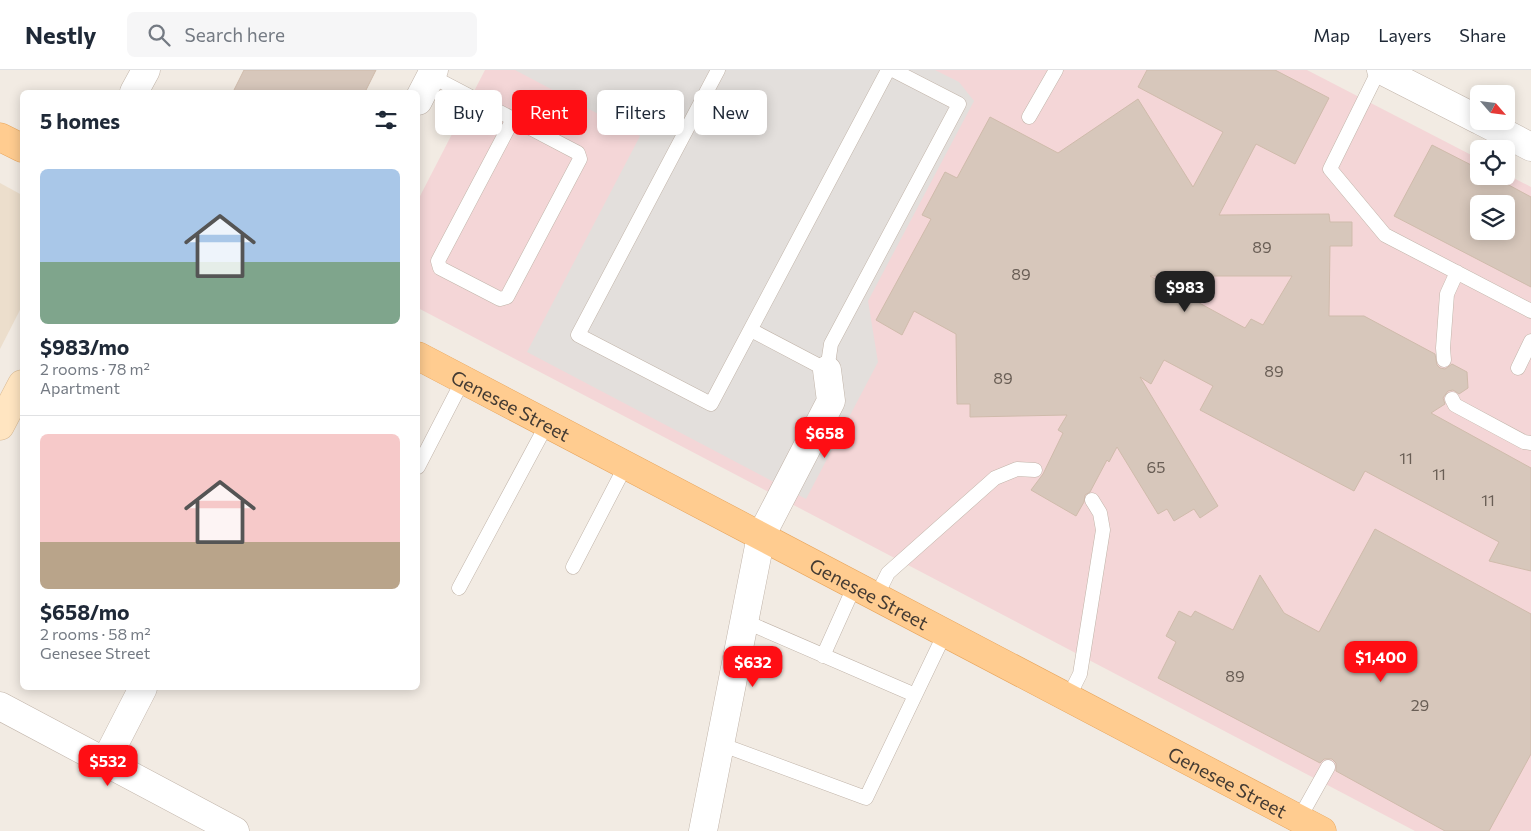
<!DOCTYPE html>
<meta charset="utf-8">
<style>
:root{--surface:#fff;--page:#f6f6f7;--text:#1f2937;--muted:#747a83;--line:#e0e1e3;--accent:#ff0e14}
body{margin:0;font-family:Commissioner,sans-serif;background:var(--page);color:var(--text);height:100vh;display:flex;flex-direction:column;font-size:19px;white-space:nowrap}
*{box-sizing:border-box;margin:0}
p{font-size:16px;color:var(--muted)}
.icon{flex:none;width:28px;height:28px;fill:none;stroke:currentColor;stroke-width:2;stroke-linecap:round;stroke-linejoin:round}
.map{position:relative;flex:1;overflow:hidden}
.sheet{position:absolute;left:20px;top:20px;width:400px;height:600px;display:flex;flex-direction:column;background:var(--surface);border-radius:8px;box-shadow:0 2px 12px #0003}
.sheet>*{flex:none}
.guide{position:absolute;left:435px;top:20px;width:475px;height:45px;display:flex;gap:10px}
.needle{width:32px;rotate:118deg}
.tools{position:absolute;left:1470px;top:15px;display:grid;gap:10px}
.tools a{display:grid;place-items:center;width:45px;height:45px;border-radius:8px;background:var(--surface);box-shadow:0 2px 12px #0003;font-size:25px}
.price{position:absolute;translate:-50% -42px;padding:0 11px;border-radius:10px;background:var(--accent);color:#fff;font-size:16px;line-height:32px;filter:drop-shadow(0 1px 2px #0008)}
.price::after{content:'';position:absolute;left:50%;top:30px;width:15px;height:11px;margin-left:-8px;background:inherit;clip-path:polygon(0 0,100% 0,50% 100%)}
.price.current{background:#222;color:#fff}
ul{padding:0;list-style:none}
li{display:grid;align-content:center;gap:10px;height:265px;padding:0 20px}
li+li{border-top:1px solid var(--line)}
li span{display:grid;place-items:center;height:155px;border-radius:8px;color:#555}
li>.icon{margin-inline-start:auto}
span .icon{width:90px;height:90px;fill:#fffc;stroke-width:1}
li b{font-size:21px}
h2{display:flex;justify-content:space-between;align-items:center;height:60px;padding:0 20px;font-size:21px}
.chip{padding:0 18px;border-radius:8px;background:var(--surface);box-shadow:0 2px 12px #0003;font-size:18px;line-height:45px}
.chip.current{background:var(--accent);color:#fff}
header{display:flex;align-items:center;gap:30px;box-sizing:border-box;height:70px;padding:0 25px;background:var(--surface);border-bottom:1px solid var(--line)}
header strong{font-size:24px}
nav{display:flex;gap:28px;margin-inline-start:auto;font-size:18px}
.search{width:350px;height:45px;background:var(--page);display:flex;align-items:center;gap:12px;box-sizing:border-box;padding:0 18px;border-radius:8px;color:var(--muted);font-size:19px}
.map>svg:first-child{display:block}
.education{fill:#ecdecc}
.medical{fill:#f4d6d7;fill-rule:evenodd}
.parking{fill:#e3dfdc}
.building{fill:#d7c7bb;stroke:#cfbbab;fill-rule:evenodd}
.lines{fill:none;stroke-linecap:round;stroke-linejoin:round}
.lane-casing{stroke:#c1b4a9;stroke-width:15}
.street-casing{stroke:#c1b4a9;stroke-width:29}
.secondary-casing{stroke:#d8b993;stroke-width:29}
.primary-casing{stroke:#e8a55c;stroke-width:29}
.lane{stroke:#fff;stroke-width:14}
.street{stroke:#fff;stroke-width:28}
.secondary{stroke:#ffe5c1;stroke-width:28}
.primary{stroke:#ffcc90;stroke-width:28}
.labels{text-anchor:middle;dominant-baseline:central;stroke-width:4;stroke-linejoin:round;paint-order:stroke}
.number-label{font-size:16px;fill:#695e55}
.street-label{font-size:19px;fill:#443b33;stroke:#fff}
</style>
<header>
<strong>Nestly</strong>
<div class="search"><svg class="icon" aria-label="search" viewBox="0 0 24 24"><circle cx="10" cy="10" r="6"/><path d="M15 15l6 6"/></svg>Search here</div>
<nav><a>Map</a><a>Layers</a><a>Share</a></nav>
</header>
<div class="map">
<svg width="1531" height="761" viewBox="0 0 1531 761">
<rect width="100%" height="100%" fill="#f2ebe3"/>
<!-- education -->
<path class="education" d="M 0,113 L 22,125 L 22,236 L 0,279 Z"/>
<!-- medical -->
<path class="medical" d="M 485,0 L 1307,0 L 1479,89 L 1479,106 L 1506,106 L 1506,104 L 1531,117 L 1531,761 L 1415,761 L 418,238 L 418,130 ZM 1479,134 L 1506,134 L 1506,161 L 1479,161 Z"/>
<!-- parking -->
<path class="parking" d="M 515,0 L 935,0 L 959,12 L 974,31 L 868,231 L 878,292 L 806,429 L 527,282 L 640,66 Z"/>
<!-- building -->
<path class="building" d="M 244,0 L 376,0 L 365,22 L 233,22 Z
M 1147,0 L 1275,0 L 1329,28 L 1295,94 L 1256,74 L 1219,145 L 1329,144 L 1330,152 L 1352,152 L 1352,176 L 1330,176 L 1329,246 L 1364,246 L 1435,284 L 1437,295 L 1440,298 L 1445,299 L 1452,294 L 1467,302 L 1468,318 L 1459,324 L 1453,320 L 1448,321 L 1443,328 L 1445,334 L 1431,343 L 1531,398 L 1531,501 L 1489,491 L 1499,472 L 1365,401 L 1354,421 L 1200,340 L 1213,316 L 1164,290 L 1151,314 L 1140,307 L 1218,436 L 1200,448 L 1194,439 L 1174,451 L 1167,439 L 1158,444 L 1117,377 L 1109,392 L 1107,390 L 1090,422 L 1085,425 L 1084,432 L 1076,446 L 1031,420 L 1043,404 L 1063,363 L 1058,360 L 1067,345 L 970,347 L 970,334 L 957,334 L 956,264 L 914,241 L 902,265 L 876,250 L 931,149 L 922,145 L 945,102 L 957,108 L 990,47 L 1058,83 L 1138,29 L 1193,117 L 1223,62 L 1138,17 ZM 1150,206 L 1292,206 L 1263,255 L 1251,249 L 1245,258 Z
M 1432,75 L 1479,99 L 1479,106 L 1492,106 L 1531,127 L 1531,217 L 1394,146 ZM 1479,134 L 1506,134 L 1506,161 L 1479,161 Z
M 1375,459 L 1531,544 L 1531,684 L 1489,761 L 1445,761 L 1336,701 L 1336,693 L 1332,689 L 1324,689 L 1320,693 L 1158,608 L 1176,572 L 1166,566 L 1179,541 L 1191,547 L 1195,541 L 1233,560 L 1260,505 L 1284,543 L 1319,562 Z"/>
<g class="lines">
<defs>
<path id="lane" d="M 718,0 L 578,265 L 711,334 L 888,0
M 1379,0 L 1330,99 L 1385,165 L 1531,241
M 431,6 L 578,83 L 580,89 L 507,227 L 500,229 L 440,198 L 438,191 L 513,49
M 1029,47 L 1056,0
M 751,260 L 827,300 L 831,274 L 959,34 L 893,0
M 1444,290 L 1443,278 L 1447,224 L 1457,202
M 1518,298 L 1531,271
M 1452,329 L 1455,335 L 1524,372 L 1531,373
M 418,397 L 463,310
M 573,497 L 626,395
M 459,518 L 547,354
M 876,527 L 888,503 L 995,408 L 1017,399 L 1035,400
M 744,551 L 915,625
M 823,586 L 854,517
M 1068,628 L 1080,604 L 1103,460 L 1100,443 L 1092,430
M 720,674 L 866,728 L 945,563
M 1299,749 L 1328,697"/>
<path id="street" d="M 1381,0 L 1479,50
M 134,22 L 146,0
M 418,31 L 434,0
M 1481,51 L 1531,77
M 0,636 L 235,761
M 105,692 L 143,618
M 703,761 L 761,466 L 831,331 L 827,300"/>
<path id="secondary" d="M 0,356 L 22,314"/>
<g id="primary">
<path d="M 0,67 L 22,78"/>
<path id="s1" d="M 418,286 L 1322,761"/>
</g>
</defs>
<!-- lane casing -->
<use href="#lane" class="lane-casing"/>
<!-- street casing -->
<use href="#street" class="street-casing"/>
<!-- secondary casing -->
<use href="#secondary" class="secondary-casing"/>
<!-- primary casing -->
<use href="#primary" class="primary-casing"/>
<!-- lane -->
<use href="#lane" class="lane"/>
<!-- street -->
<use href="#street" class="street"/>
<!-- secondary -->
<use href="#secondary" class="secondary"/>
<!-- primary -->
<use href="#primary" class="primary"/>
</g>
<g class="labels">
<!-- number labels -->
<g class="number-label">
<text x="1262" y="176">89</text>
<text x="1021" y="203">89</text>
<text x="1274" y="300">89</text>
<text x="1003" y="307">89</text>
<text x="1406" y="387">11</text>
<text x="1156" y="396">65</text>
<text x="1439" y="403">11</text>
<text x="1488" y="429">11</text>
<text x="1235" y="605">89</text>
<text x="1420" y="634">29</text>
</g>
<!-- street labels -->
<g class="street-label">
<text stroke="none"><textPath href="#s1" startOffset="105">Genesee Street</textPath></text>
<text stroke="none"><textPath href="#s1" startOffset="510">Genesee Street</textPath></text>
<text stroke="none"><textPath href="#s1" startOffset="915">Genesee Street</textPath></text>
</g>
</g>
</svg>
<div class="tools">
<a><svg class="needle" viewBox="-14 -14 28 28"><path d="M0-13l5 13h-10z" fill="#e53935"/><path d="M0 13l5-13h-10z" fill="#747a83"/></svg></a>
<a><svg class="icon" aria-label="locate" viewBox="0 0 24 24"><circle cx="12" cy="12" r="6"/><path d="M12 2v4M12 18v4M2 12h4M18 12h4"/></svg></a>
<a><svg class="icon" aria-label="layers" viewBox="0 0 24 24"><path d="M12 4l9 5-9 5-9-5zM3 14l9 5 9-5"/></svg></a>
</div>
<b class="price current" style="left:1185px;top:243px">$983</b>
<b class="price" style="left:825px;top:389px">$658</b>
<b class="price" style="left:1381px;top:613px">$1,400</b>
<b class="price" style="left:753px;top:618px">$632</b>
<b class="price" style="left:108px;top:717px">$532</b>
<div class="guide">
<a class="chip">Buy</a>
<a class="chip current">Rent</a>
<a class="chip">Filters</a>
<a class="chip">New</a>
</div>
<section class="sheet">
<h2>5 homes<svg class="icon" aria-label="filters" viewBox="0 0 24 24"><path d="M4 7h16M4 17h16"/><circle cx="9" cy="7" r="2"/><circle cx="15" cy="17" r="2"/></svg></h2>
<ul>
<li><span style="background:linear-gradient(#a9c7e8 60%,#7fa58c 0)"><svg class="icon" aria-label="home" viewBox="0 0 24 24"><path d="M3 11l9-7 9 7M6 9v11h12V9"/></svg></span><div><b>$983/mo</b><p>2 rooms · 78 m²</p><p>Apartment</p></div></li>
<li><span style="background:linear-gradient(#f6c9c9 70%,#b9a48a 0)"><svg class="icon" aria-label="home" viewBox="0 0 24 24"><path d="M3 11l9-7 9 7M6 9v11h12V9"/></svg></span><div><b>$658/mo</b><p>2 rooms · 58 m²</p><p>Genesee Street</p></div></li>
</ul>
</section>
</div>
